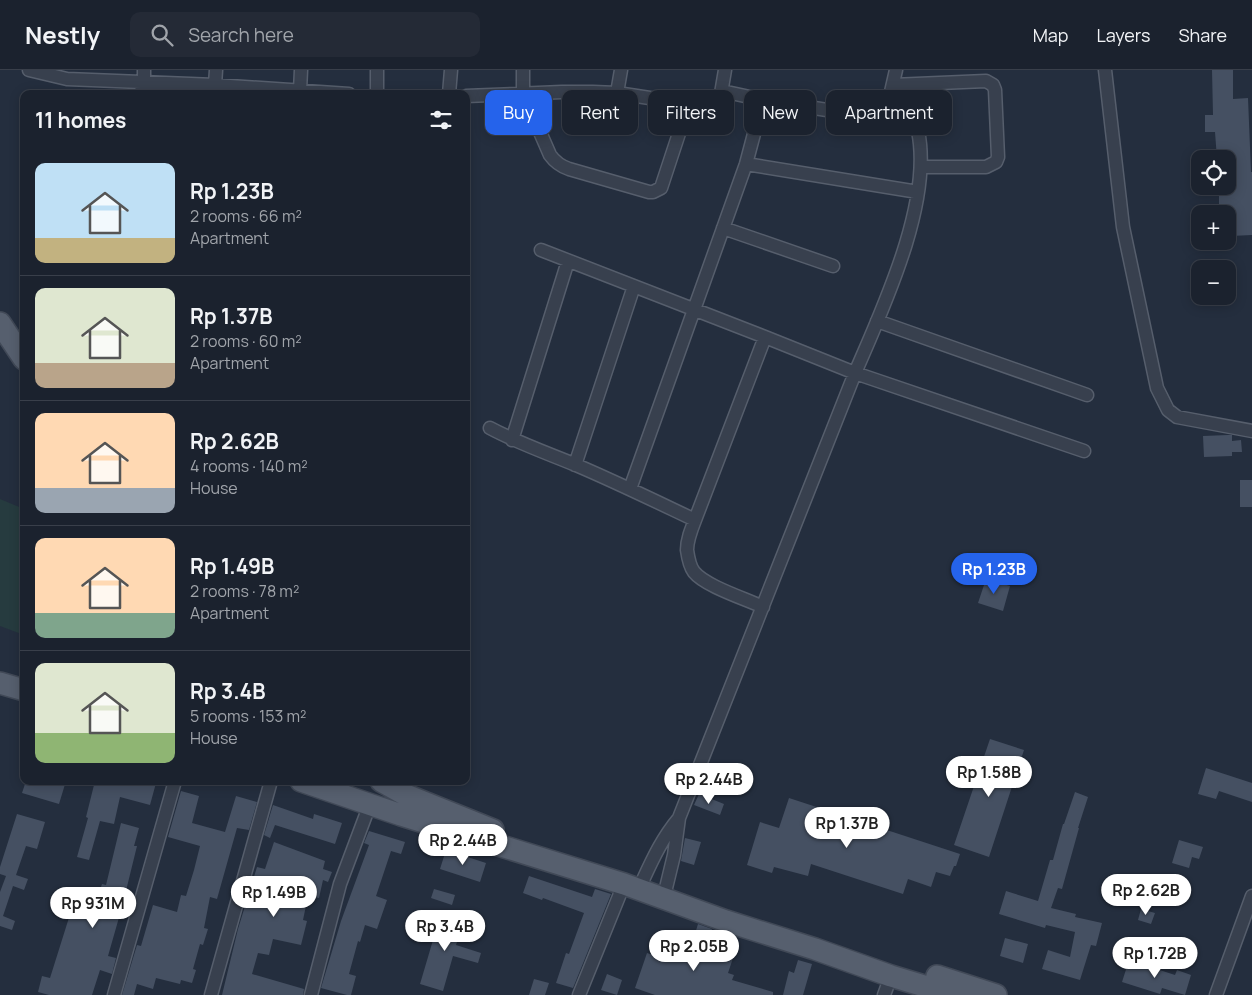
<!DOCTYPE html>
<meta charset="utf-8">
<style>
:root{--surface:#1b222e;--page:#242a36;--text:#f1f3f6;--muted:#a0a4aa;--line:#393f4a;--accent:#2563eb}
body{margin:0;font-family:Manrope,sans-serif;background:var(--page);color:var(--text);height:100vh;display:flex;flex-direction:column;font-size:19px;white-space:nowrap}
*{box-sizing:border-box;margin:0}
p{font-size:16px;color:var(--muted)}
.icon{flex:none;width:28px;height:28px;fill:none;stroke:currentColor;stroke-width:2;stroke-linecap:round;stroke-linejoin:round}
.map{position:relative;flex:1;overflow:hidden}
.side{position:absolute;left:20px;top:20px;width:450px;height:695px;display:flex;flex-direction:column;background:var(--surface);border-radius:10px;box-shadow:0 2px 12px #0003,0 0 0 1px var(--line)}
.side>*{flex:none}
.hud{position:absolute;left:485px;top:20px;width:475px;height:45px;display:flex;gap:10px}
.buttons{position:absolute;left:1191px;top:80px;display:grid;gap:10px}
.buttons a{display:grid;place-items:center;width:45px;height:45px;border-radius:10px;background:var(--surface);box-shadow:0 2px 12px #0003,0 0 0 1px var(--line);font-size:25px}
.price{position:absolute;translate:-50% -42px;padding:0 11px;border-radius:18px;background:#fff;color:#222;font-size:16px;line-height:32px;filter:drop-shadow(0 1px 2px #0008)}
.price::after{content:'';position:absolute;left:50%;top:30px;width:15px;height:11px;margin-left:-8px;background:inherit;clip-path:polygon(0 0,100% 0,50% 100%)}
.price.current{background:var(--accent);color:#fff}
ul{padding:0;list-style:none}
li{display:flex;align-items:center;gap:15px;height:125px;padding:0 15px}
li+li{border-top:1px solid var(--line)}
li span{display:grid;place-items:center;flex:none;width:140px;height:100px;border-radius:10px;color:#555}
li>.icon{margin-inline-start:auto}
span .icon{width:60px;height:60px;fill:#fffc;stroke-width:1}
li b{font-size:21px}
h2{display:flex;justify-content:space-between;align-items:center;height:60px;padding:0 15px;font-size:21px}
.pill{padding:0 18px;border-radius:10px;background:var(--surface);box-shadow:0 2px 12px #0003,0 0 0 1px var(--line);font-size:18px;line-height:45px}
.pill.current{background:var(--accent);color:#fff}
header{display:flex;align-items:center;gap:30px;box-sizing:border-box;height:70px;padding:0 25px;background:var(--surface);border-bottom:1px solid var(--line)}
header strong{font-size:24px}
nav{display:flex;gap:28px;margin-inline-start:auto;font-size:18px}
.search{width:350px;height:45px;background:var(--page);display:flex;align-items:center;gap:12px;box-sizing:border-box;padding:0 18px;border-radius:10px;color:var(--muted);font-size:19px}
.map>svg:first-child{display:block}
.green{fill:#263b3f}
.building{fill:#455062}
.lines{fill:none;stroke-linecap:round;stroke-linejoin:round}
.minor-casing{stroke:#565e6c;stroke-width:15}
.primary-casing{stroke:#414957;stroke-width:24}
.minor{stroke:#38404e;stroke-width:12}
.primary{stroke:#565f6e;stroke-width:21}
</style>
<header>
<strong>Nestly</strong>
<div class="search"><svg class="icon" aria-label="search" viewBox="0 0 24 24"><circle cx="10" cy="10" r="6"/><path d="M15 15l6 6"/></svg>Search here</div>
<nav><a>Map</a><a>Layers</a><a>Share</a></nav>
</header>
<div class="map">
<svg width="1252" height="925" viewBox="0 0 1252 925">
<rect width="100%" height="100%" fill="#242e3e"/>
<!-- green -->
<path class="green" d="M 0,429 L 24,439 L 24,565 L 0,556 Z"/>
<!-- building -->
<path class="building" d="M 1212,0 L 1233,0 L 1233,29 L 1248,28 L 1251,102 L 1252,102 L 1252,165 L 1231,166 L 1230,139 L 1219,140 L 1219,116 L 1228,116 L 1228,89 L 1217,89 L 1215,62 L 1205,62 L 1205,45 L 1213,45 Z
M 1228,365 L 1232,365 L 1232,371 L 1241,370 L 1242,382 L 1232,382 L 1232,386 L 1204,387 L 1203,366 Z
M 1240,410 L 1252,410 L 1252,437 L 1240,437 Z
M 986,509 L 1010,516 L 1003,541 L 978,533 Z
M 990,669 L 1024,680 L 989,787 L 954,775 Z
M 1206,698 L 1252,713 L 1252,732 L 1219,721 L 1216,729 L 1198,724 Z
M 26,711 L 66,711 L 59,734 L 22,723 Z
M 95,711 L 149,711 L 156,713 L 150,735 L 120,727 L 114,754 L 100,751 L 89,790 L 77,787 L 88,748 L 86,747 Z
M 181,721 L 199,726 L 192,753 L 225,762 L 236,726 L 257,732 L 249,760 L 237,758 L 217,829 L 210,827 L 204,858 L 208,859 L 203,875 L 200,874 L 193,899 L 196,900 L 192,913 L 181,910 L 180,914 L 156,908 L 153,919 L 137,914 L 134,925 L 122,925 L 137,875 L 141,876 L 153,835 L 177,842 L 181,825 L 186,826 L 194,800 L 200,776 L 168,767 Z
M 1075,722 L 1088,727 L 1078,758 L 1079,758 L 1062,819 L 1058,818 L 1051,838 L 1076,844 L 1075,847 L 1102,853 L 1096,876 L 1091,875 L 1080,910 L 1042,899 L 1048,880 L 1070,887 L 1075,862 L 1046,855 L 1045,858 L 999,844 L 1006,821 L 1038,831 L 1050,790 L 1053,790 L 1063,754 L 1064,754 Z
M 699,724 L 724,734 L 720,745 L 694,735 Z
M 789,728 L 960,784 L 956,796 L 954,796 L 950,806 L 936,802 L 931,817 L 908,809 L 903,824 L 811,794 L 808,806 L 774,797 L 772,803 L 747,795 L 760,752 L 779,758 Z
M 273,735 L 313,749 L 314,744 L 342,753 L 335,774 L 275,755 L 270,768 L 264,765 Z
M 17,744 L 45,752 L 37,779 L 26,776 L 16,805 L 28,809 L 24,820 L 13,816 L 3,846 L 15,851 L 12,860 L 0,856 L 0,822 L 6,806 L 0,804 L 0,797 Z
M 121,753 L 139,758 L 134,776 L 137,776 L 122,837 L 108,886 L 116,888 L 112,904 L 100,900 L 92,925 L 49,925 L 38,922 L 42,906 L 50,908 L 72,838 L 88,842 L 93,828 L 97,829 L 102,814 L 106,815 Z
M 369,761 L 405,772 L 401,784 L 391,781 L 376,826 L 387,830 L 377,859 L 365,855 L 360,872 L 358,871 L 349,904 L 356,906 L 351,925 L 347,925 L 321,918 L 341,851 L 369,775 L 364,773 Z
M 685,768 L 701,772 L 694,795 L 681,791 Z
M 1179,770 L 1203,777 L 1199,789 L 1192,787 L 1189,798 L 1172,793 Z
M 274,772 L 325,791 L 323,799 L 332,802 L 328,812 L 323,810 L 319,828 L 308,826 L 303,850 L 307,851 L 301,875 L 273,869 L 269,885 L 258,883 L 252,904 L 304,919 L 303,925 L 222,925 L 238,859 L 257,797 L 265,799 Z
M 446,780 L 486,793 L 480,812 L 440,799 Z
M 529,806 L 592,827 L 595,819 L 611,824 L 573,918 L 556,913 L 566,883 L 569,884 L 584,843 L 543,828 L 542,830 L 523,823 Z
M 1164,812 L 1180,817 L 1176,833 L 1159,829 Z
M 434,819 L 455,825 L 452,835 L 431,828 Z
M 1141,839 L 1155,843 L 1151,854 L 1138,850 Z
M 441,843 L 464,850 L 456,875 L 481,883 L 478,893 L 453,886 L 443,921 L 420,914 Z
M 698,854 L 712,859 L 708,873 L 735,882 L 728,903 L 734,905 L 732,910 L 773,922 L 773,925 L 655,925 L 635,918 L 647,883 L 674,892 L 678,880 L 689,883 Z
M 1005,868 L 1028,874 L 1023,893 L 1000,886 Z
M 798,890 L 812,894 L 803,925 L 783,925 L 789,901 L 794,903 Z
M 1129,890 L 1175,905 L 1177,900 L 1191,905 L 1185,925 L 1162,918 L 1160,924 L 1122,912 Z
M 607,904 L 622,910 L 617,925 L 601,920 Z
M 534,909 L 549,913 L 545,925 L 529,925 Z"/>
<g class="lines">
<defs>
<path id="minor" d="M 29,0 L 67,9 L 215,15 L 349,24
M 523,0 L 523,23 L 550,85 C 555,92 560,96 569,99 L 649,122 L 653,122 L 661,118 L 689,33
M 1105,0 L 1123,157 L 1157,318 L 1168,340 L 1177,347 L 1252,361
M 893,15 L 986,11 L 993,15 L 995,20 L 998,87 L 996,92 L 986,97 L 921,97
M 300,21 L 301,0
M 617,23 L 621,0
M 140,24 L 144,12 L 144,0
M 212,24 L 215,15 L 216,0
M 377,24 L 377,0
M 449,24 L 451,0
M 466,26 L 562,22 L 593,22 L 617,23 L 715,38 L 719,35 L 725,0
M 885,48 L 896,0
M 746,94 L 918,122
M 723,158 L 833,196
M 541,180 L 765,267 L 855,303 L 1084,381
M 877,251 L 1087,325
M 490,358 C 518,373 547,383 576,395 C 616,412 655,431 695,450
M 512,370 L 568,191
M 575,395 L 634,216
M 630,419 L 746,94 L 763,30
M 763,537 C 746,529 705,516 694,502 C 690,497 688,487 687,480 C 687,470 691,460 695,450 L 765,267
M 643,810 C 653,788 663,767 679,748 L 855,303 C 883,238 933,132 918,61 L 910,53 L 763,30 L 722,21
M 666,818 L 674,785 L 679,748
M 114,925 L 175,711
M 211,925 L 271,711
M 311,925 L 340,814 L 370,734
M 579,925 L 624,814
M 884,925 L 891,906
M 1216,925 L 1252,826"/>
<path id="primary" d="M 0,253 L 24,289
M 0,613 L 24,620
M 301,711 L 401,745 L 624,814 L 726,851 L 815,879 L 891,906 L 954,925
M 381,711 L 406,725 L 493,760
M 937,906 L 996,925"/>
</defs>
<!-- minor casing -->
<use href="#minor" class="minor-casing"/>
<!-- primary casing -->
<use href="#primary" class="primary-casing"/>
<!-- minor -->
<use href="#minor" class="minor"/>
<!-- primary -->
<use href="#primary" class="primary"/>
</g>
</svg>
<div class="buttons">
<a><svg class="icon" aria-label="locate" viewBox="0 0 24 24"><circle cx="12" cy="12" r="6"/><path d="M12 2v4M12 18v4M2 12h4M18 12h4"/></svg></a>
<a>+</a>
<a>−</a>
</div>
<b class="price current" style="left:994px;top:525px">Rp 1.23B</b>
<b class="price" style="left:989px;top:728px">Rp 1.58B</b>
<b class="price" style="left:709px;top:735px">Rp 2.44B</b>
<b class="price" style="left:847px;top:779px">Rp 1.37B</b>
<b class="price" style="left:463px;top:796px">Rp 2.44B</b>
<b class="price" style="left:1146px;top:846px">Rp 2.62B</b>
<b class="price" style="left:274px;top:848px">Rp 1.49B</b>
<b class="price" style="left:93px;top:859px">Rp 931M</b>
<b class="price" style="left:445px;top:882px">Rp 3.4B</b>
<b class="price" style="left:694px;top:902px">Rp 2.05B</b>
<b class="price" style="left:1155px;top:909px">Rp 1.72B</b>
<div class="hud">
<a class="pill current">Buy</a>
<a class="pill">Rent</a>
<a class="pill">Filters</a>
<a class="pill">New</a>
<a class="pill">Apartment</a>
</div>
<section class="side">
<h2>11 homes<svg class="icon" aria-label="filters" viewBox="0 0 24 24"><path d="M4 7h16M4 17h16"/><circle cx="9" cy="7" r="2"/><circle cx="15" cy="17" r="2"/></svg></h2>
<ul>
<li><span style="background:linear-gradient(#bfe0f5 75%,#c2b280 0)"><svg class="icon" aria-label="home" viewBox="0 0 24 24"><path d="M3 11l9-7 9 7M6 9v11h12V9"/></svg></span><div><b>Rp 1.23B</b><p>2 rooms · 66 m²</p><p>Apartment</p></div></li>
<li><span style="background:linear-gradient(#dfe7d0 75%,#b9a48a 0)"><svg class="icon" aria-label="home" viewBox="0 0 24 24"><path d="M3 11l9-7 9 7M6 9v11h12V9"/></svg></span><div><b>Rp 1.37B</b><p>2 rooms · 60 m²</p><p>Apartment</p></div></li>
<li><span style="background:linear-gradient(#ffd9b3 75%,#9aa5b1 0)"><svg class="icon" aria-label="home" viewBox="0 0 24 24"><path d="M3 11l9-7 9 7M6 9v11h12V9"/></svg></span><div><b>Rp 2.62B</b><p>4 rooms · 140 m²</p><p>House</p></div></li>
<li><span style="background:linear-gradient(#ffd9b3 75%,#7fa58c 0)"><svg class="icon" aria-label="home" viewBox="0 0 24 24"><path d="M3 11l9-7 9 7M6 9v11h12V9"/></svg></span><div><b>Rp 1.49B</b><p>2 rooms · 78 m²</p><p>Apartment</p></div></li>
<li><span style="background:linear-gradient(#dfe7d0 70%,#8fb573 0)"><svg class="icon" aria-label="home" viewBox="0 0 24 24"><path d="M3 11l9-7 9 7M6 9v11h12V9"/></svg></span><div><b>Rp 3.4B</b><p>5 rooms · 153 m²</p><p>House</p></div></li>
</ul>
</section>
</div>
